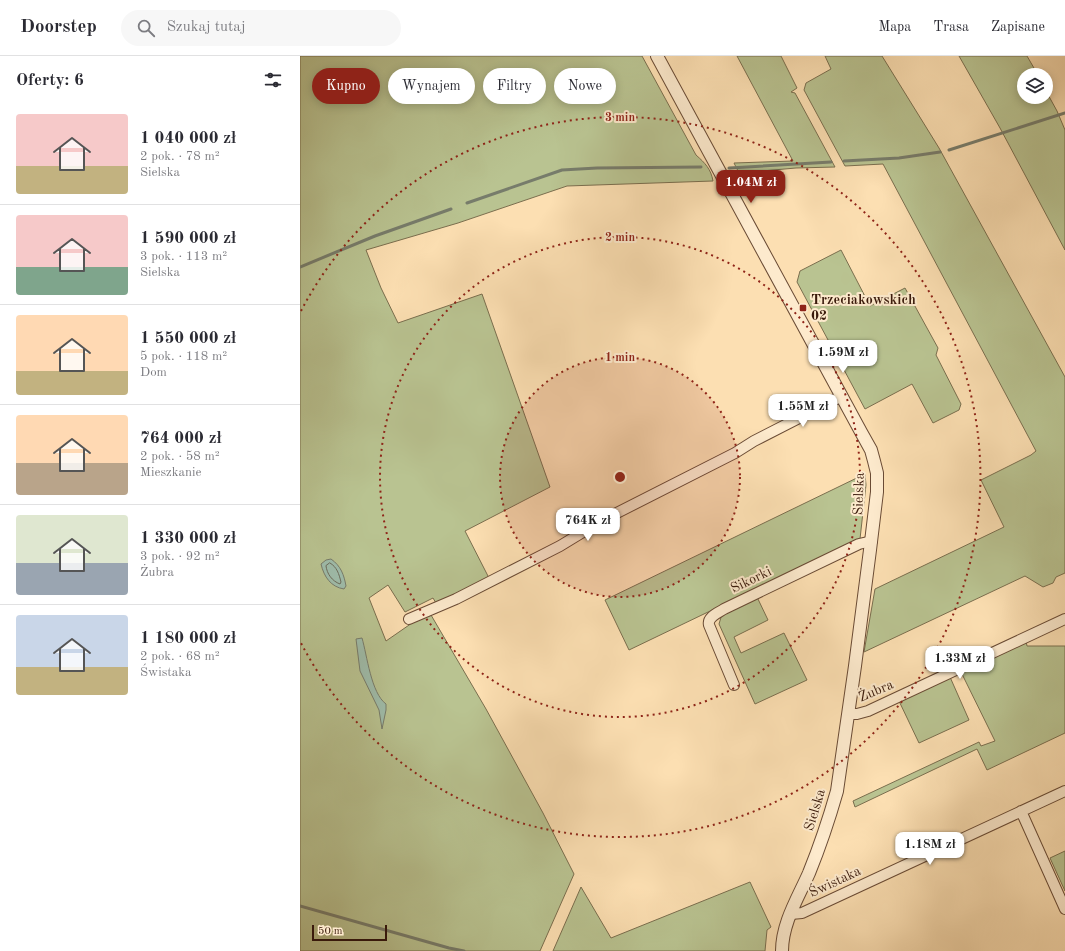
<!DOCTYPE html>
<html lang="pl">
<meta charset="utf-8">
<style>
:root{--surface:#fff;--page:#f7f7f7;--text:#2b2b33;--muted:#7c7c81;--line:#e1e1e2;--accent:#8f2418}
body{margin:0;font-family:"Old Standard TT",serif;background:var(--page);color:var(--text);height:100vh;display:flex;flex-direction:column;font-size:15px;white-space:nowrap}
*{box-sizing:border-box;margin:0}
p{font-size:13px;color:var(--muted)}
.icon{flex:none;width:22px;height:22px;fill:none;stroke:currentColor;stroke-width:2;stroke-linecap:round;stroke-linejoin:round}
.map{position:relative;flex:1;overflow:hidden}
.side{display:flex;flex-direction:column;background:var(--surface);width:300px}
.side>*{flex:none}
.top-card{position:absolute;left:12px;top:12px;width:380px;height:36px;display:flex;gap:8px}
.controls{position:absolute;left:717px;top:12px;display:grid;gap:8px}
.controls a{display:grid;place-items:center;width:36px;height:36px;border-radius:50%;background:var(--surface);box-shadow:0 2px 10px #0003;font-size:20px}
.scale{position:absolute;left:12px;bottom:10px;width:75px;box-sizing:border-box;padding-left:4px;border:2px solid #3a1a0b;border-top:0;font-size:11px;line-height:14px;white-space:nowrap;color:#3a1a0b;-webkit-text-stroke:3px #fdeacd;paint-order:stroke}
.price{position:absolute;translate:-50% -34px;padding:0 9px;border-radius:8px;background:#fff;color:#222;font-size:13px;line-height:26px;filter:drop-shadow(0 1px 2px #0008)}
.price::after{content:'';position:absolute;left:50%;top:24px;width:12px;height:9px;margin-left:-6px;background:inherit;clip-path:polygon(0 0,100% 0,50% 100%)}
.price.current{background:var(--accent);color:#fff}
ul{padding:0;list-style:none}
li{display:flex;align-items:center;gap:12px;height:100px;padding:0 16px}
li+li{border-top:1px solid var(--line)}
li span{display:grid;place-items:center;flex:none;width:112px;height:80px;border-radius:4px;color:#555}
li>.icon{margin-inline-start:auto}
span .icon{width:48px;height:48px;fill:#fffc;stroke-width:1}
li b{font-size:17px}
h2{display:flex;justify-content:space-between;align-items:center;height:48px;padding:0 16px;font-size:17px}
.tag{padding:0 14px;border-radius:18px;background:var(--surface);box-shadow:0 2px 10px #0003;font-size:14px;line-height:36px}
.tag.current{background:var(--accent);color:#fff}
header{display:flex;align-items:center;gap:24px;box-sizing:border-box;height:56px;padding:0 20px;background:var(--surface);border-bottom:1px solid var(--line)}
header strong{font-size:19px}
nav{display:flex;gap:22px;margin-inline-start:auto;font-size:14px}
.search{width:280px;height:36px;background:var(--page);display:flex;align-items:center;gap:10px;box-sizing:border-box;padding:0 14px;border-radius:22px;color:var(--muted);font-size:15px}
main{display:flex;flex:1;min-height:0}
.map>svg:first-child{display:block}
.green{fill:#b9c391;stroke:#7a6e4e}
.water{fill:#9fbdab;stroke:#777c6b}
.lines{fill:none;stroke-linecap:round;stroke-linejoin:round}
.shore{stroke:#6c6c5b;stroke-width:1}
.stream{stroke:#777c6b;stroke-width:3}
.minor-casing{stroke:#6a4b35;stroke-width:12}
.tertiary-casing{stroke:#6a4b35;stroke-width:14}
.minor{stroke:#fdeacd;stroke-width:10}
.tertiary{stroke:#fdeacd;stroke-width:12}
.ring{fill:none;stroke:#8f2418;stroke-width:2;stroke-dasharray:2 4}
.poi-dot{fill:#8f2418;stroke:#fdeacd;stroke-width:1.5}
.labels{text-anchor:middle;dominant-baseline:central;stroke-width:4;stroke-linejoin:round;paint-order:stroke}
.poi-label{font-size:14px;font-weight:bold;fill:#3a1a0b;stroke:#fdeacd;text-anchor:start}
.street-label{font-size:14px;fill:#3a1a0b;stroke:#fdeacd}
.centre{fill:#8f2418;stroke:#fdeacd;stroke-width:2}
.ring-label{font-size:12px;text-anchor:middle;font-weight:bold;fill:#8f2418;stroke:#fdeacd;stroke-width:4;stroke-linejoin:round;paint-order:stroke}
</style>
<header>
<strong>Doorstep</strong>
<div class="search"><svg class="icon" aria-label="search" viewBox="0 0 24 24"><circle cx="10" cy="10" r="6"/><path d="M15 15l6 6"/></svg>Szukaj tutaj</div>
<nav><a>Mapa</a><a>Trasa</a><a>Zapisane</a></nav>
</header>
<main>
<section class="side">
<h2>Oferty: 6<svg class="icon" aria-label="filters" viewBox="0 0 24 24"><path d="M4 7h16M4 17h16"/><circle cx="9" cy="7" r="2"/><circle cx="15" cy="17" r="2"/></svg></h2>
<ul>
<li><span style="background:linear-gradient(#f6c9c9 65%,#c2b280 0)"><svg class="icon" aria-label="home" viewBox="0 0 24 24"><path d="M3 11l9-7 9 7M6 9v11h12V9"/></svg></span><div><b>1 040 000 zł</b><p>2 pok. · 78 m²</p><p>Sielska</p></div></li>
<li><span style="background:linear-gradient(#f6c9c9 65%,#7fa58c 0)"><svg class="icon" aria-label="home" viewBox="0 0 24 24"><path d="M3 11l9-7 9 7M6 9v11h12V9"/></svg></span><div><b>1 590 000 zł</b><p>3 pok. · 113 m²</p><p>Sielska</p></div></li>
<li><span style="background:linear-gradient(#ffd9b3 70%,#c2b280 0)"><svg class="icon" aria-label="home" viewBox="0 0 24 24"><path d="M3 11l9-7 9 7M6 9v11h12V9"/></svg></span><div><b>1 550 000 zł</b><p>5 pok. · 118 m²</p><p>Dom</p></div></li>
<li><span style="background:linear-gradient(#ffd9b3 60%,#b9a48a 0)"><svg class="icon" aria-label="home" viewBox="0 0 24 24"><path d="M3 11l9-7 9 7M6 9v11h12V9"/></svg></span><div><b>764 000 zł</b><p>2 pok. · 58 m²</p><p>Mieszkanie</p></div></li>
<li><span style="background:linear-gradient(#dfe7d0 60%,#9aa5b1 0)"><svg class="icon" aria-label="home" viewBox="0 0 24 24"><path d="M3 11l9-7 9 7M6 9v11h12V9"/></svg></span><div><b>1 330 000 zł</b><p>3 pok. · 92 m²</p><p>Żubra</p></div></li>
<li><span style="background:linear-gradient(#c9d6e8 65%,#c2b280 0)"><svg class="icon" aria-label="home" viewBox="0 0 24 24"><path d="M3 11l9-7 9 7M6 9v11h12V9"/></svg></span><div><b>1 180 000 zł</b><p>2 pok. · 68 m²</p><p>Świstaka</p></div></li>
</ul>
</section>
<div class="map">
<svg width="765" height="895" viewBox="0 0 765 895">
<rect width="100%" height="100%" fill="#fcdfb2"/>
<filter id="stains"><feTurbulence type="fractalNoise" baseFrequency=".005" numOctaves="4"/><feColorMatrix values="0 0 0 0 .2 0 0 0 0 .09 0 0 0 0 .02 0 0 0 .5 -.17"/></filter>
<radialGradient id="worn" r=".72"><stop offset=".6" stop-color="#630" stop-opacity="0"/><stop offset="1" stop-color="#630" stop-opacity=".3"/></radialGradient>
<!-- green -->
<path class="green" d="M 0,0 L 342,0 L 396,99 C 405,107 411,113 413,125 L 267,130 L 158,167 L 66,194 L 81,232 L 98,267 L 182,238 L 250,431 L 165,475 L 189,522 L 136,547 L 133,542 L 105,556 L 88,529 L 69,542 L 86,585 L 112,567 L 131,559 L 186,653 L 243,757 L 274,818 L 240,895 L 0,895 Z
M 437,0 L 481,0 L 497,32 L 491,36 L 495,37 L 535,111 L 496,112 L 439,117 L 434,107 L 493,105 Z
M 525,0 L 582,0 L 639,92 L 765,321 L 765,517 L 756,521 L 753,527 L 743,531 L 725,520 L 564,596 L 575,533 L 704,471 L 681,424 L 731,399 L 736,395 L 583,108 L 545,110 L 504,34 L 506,27 L 531,13 Z
M 659,0 L 727,0 L 738,19 L 724,19 L 724,41 L 746,41 L 746,35 L 757,55 L 765,74 L 765,194 L 700,72 Z
M 541,194 L 570,250 L 605,232 L 638,292 L 636,299 L 661,348 L 659,354 L 633,367 L 612,328 L 565,353 L 497,226 L 500,215 Z
M 565,418 L 566,429 L 560,483 L 329,594 L 305,544 Z
M 457,541 L 468,564 L 434,581 L 441,597 L 484,577 L 507,624 L 455,648 L 419,568 L 422,558 Z
M 726,585 L 727,590 L 765,590 L 765,677 L 687,714 L 677,693 L 555,751 L 553,745 L 679,686 L 681,690 L 695,685 L 661,616 Z
M 650,621 L 669,664 L 619,687 L 599,645 Z
M 765,795 L 765,835 L 750,802 Z
M 450,826 L 471,871 L 467,874 L 465,895 L 253,895 L 281,831 L 311,882 Z"/>
<!-- water -->
<path class="water" d="M 31,503 C 41,510 44,519 46,530 L 44,533 C 31,531 24,521 21,508 L 26,504 Z
M 62,582 C 67,599 71,637 86,648 L 86,654 L 82,673 L 79,654 L 60,615 L 56,583 Z"/>
<g class="lines">
<!-- shore -->
<path class="shore" d="M 30,507 C 37,511 39,518 41,526 L 40,528 C 32,525 27,518 26,510 Z"/>
<!-- stream -->
<path class="stream" d="M 649,94 L 765,57
M 544,105 L 599,102 L 640,96
M 429,112 L 531,106
M 167,147 L 262,114 L 297,112 L 401,111
M 0,211 L 75,180 L 151,153
M 0,850 L 149,892 L 164,895"/>
<defs>
<path id="minor" d="M 109,563 L 156,543 L 260,490 L 301,465 L 435,397 L 454,385 L 542,340
M 434,629 L 409,569 C 407,561 418,557 424,553 L 559,488 L 572,485
M 548,658 L 557,658 L 568,655 L 765,563
M 721,755 L 765,853
M 491,858 L 502,857 L 765,735"/>
<path id="tertiary" d="M 357,0 L 561,376 L 571,394 L 574,405 L 577,417 L 577,436 L 570,494 L 555,610 L 537,735 C 529,763 520,790 509,817 C 498,842 482,867 482,895"/>
</defs>
<!-- minor casing -->
<use href="#minor" class="minor-casing"/>
<!-- tertiary casing -->
<use href="#tertiary" class="tertiary-casing"/>
<!-- minor -->
<use href="#minor" class="minor"/>
<!-- tertiary -->
<use href="#tertiary" class="tertiary"/>
</g>
<!-- distance rings -->
<circle cx="320" cy="421" r="120" fill="#8f2418" fill-opacity=".12"/>
<g class="ring">
<circle cx="320" cy="421" r="120"/>
<circle cx="320" cy="421" r="240"/>
<path d="M1 255A360 360 0 1 1 1 587"/>
</g>
<!-- markers -->
<rect class="poi-dot" x="499" y="248" width="8" height="8" rx="2"/>
<g class="labels">
<!-- poi labels -->
<g class="poi-label">
<text x="511" y="244">Trzeciakowskich<tspan x="511" dy="16">02</tspan></text>
</g>
<!-- street labels -->
<g class="street-label">
<text transform="translate(559 438) rotate(-88)">Sielska</text>
<text transform="translate(451 524) rotate(-26)">Sikorki</text>
<text transform="translate(576 635) rotate(-23)">Żubra</text>
<text transform="translate(515 754) rotate(-73)">Sielska</text>
<text transform="translate(535 826) rotate(-25)">Świstaka</text>
</g>
</g>
<circle cx="320" cy="421" r="6" class="centre"/>
<g class="ring-label">
<text x="320" y="65">3 min</text>
<text x="320" y="185">2 min</text>
<text x="320" y="305">1 min</text>
</g>
<rect width="100%" height="100%" filter="url(#stains)"/>
<rect width="100%" height="100%" fill="url(#worn)"/>
</svg>
<div class="controls">
<a><svg class="icon" aria-label="layers" viewBox="0 0 24 24"><path d="M12 4l9 5-9 5-9-5zM3 14l9 5 9-5"/></svg></a>
</div>
<div class="scale">50 m</div>
<b class="price current" style="left:451px;top:148px">1.04M zł</b>
<b class="price" style="left:543px;top:318px">1.59M zł</b>
<b class="price" style="left:503px;top:372px">1.55M zł</b>
<b class="price" style="left:288px;top:486px">764K zł</b>
<b class="price" style="left:660px;top:624px">1.33M zł</b>
<b class="price" style="left:630px;top:810px">1.18M zł</b>
<div class="top-card">
<a class="tag current">Kupno</a>
<a class="tag">Wynajem</a>
<a class="tag">Filtry</a>
<a class="tag">Nowe</a>
</div>
</div>
</main>
